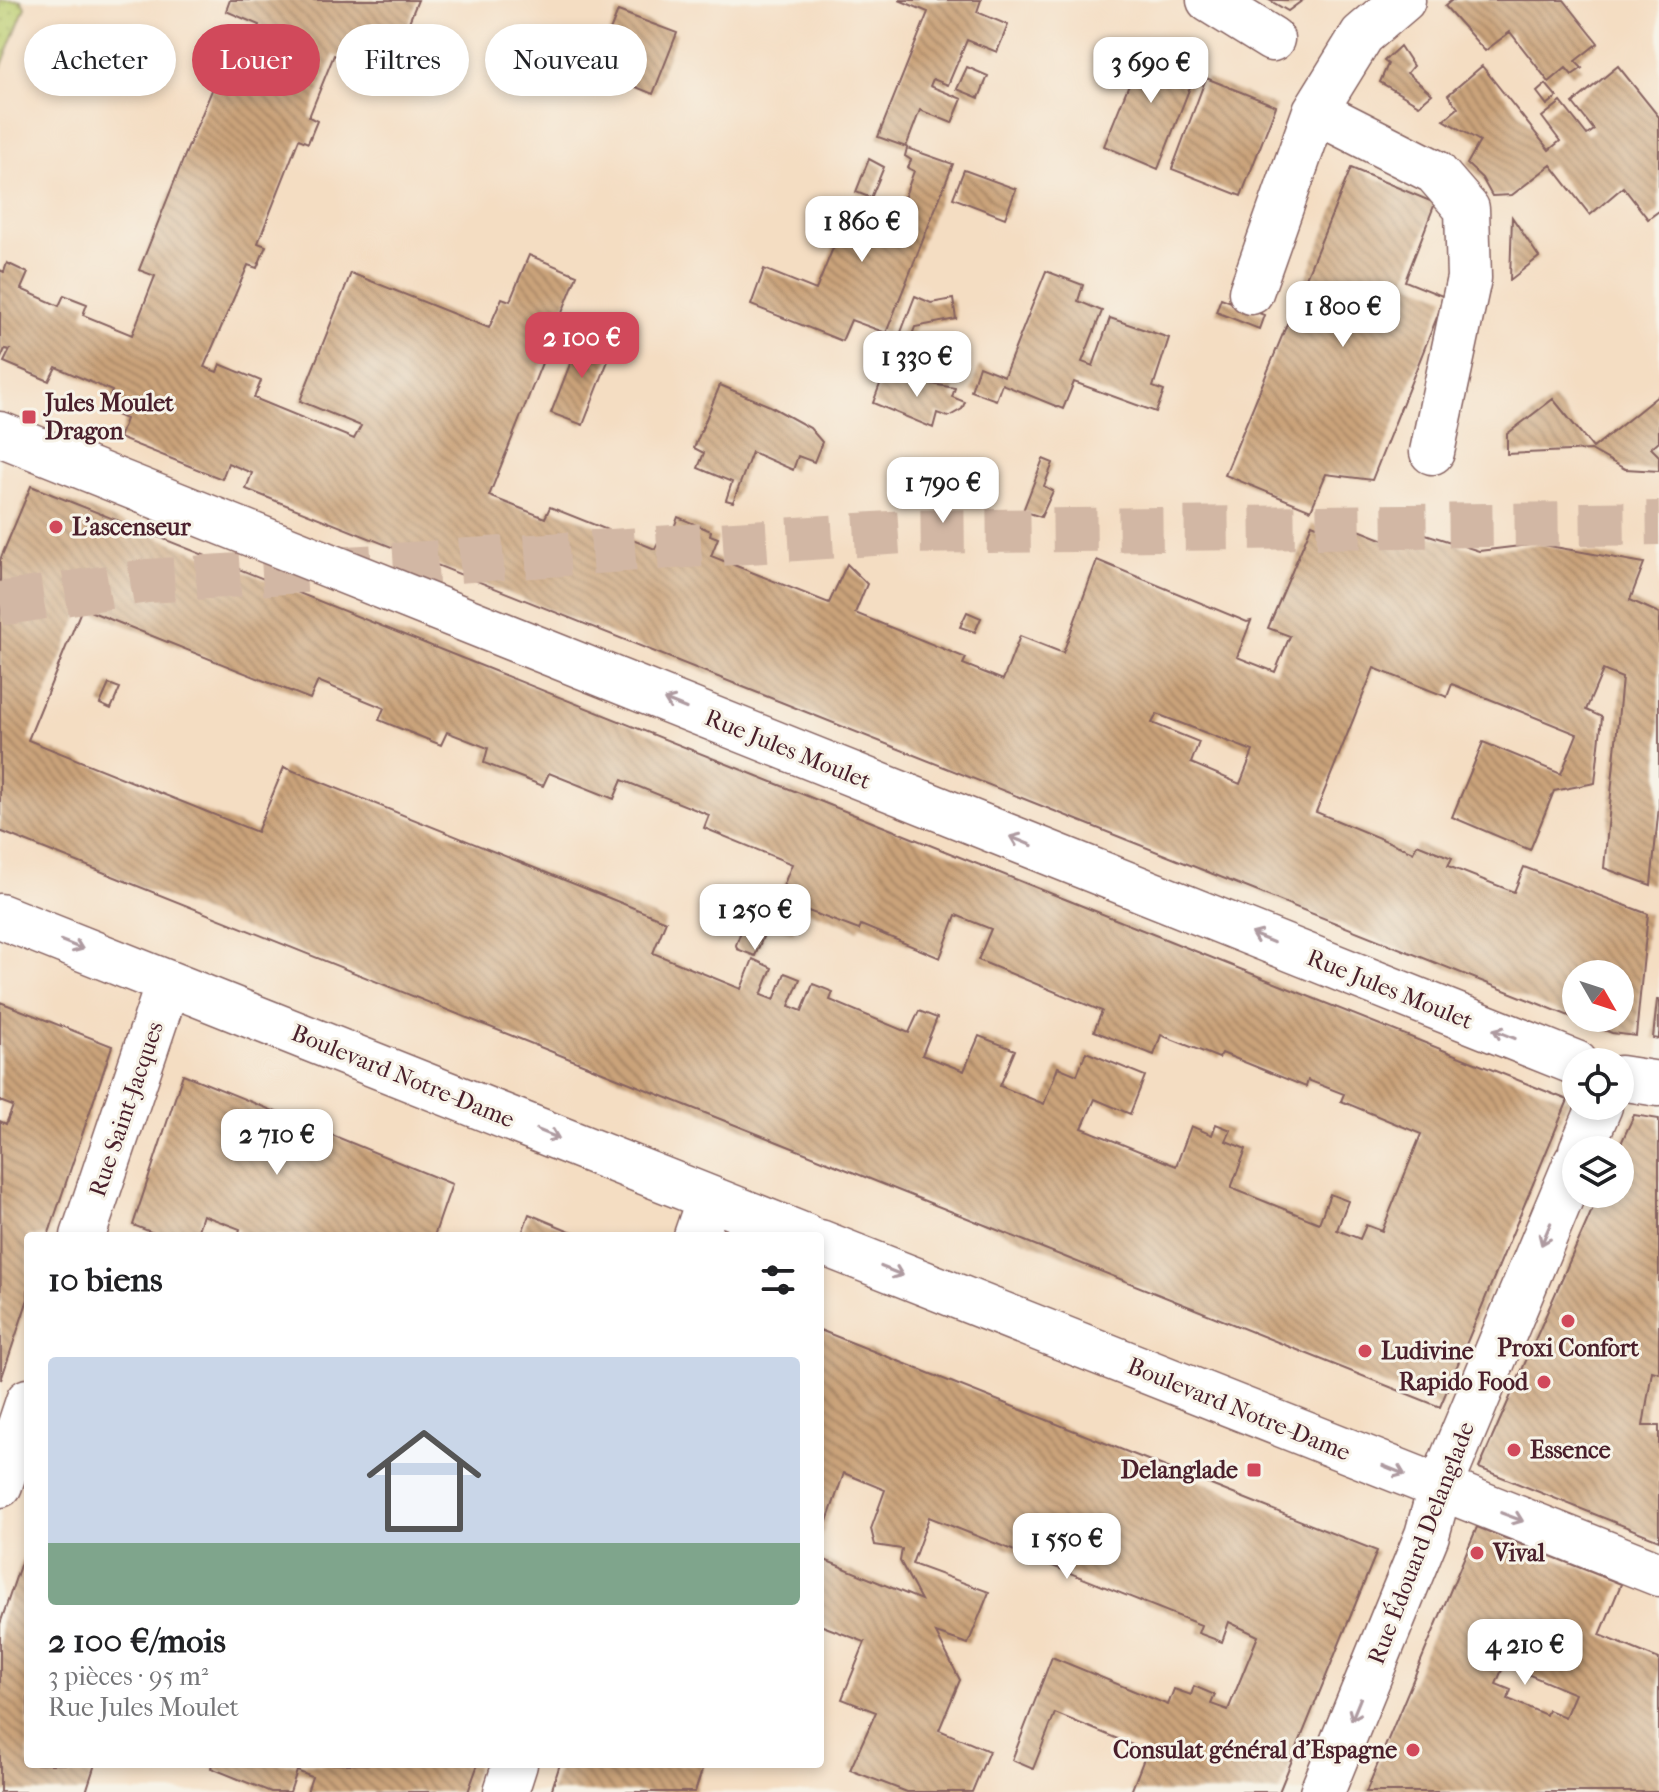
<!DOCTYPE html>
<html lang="fr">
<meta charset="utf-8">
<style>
:root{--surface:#fff;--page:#f6f6f6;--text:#202124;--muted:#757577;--line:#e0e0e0;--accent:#d1495b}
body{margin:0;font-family:"IM FELL French Canon",serif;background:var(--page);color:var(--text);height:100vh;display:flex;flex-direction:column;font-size:30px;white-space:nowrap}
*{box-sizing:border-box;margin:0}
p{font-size:26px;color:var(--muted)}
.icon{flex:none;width:44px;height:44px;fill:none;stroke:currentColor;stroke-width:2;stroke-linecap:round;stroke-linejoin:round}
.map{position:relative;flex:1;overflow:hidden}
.sheet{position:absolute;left:24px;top:1232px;width:800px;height:536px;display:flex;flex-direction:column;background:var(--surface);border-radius:8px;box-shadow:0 4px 12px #0003}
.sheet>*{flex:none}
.top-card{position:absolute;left:24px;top:24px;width:800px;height:72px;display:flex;gap:16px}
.needle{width:52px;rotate:129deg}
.fabs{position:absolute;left:1562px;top:960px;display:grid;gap:16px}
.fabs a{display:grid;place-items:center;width:72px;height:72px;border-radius:50%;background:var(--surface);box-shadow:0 4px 12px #0003;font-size:40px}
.price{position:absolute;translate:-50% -68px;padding:0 18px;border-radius:16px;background:#fff;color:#222;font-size:26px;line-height:52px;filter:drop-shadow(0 2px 4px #0008)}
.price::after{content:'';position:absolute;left:50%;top:48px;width:24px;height:18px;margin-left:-12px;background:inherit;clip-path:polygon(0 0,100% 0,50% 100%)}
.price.active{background:var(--accent);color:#fff}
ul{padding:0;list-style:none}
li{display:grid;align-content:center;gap:16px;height:424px;padding:0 24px}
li+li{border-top:2px solid var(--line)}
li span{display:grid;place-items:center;height:248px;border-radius:8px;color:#555}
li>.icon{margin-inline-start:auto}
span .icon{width:144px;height:144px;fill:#fffc;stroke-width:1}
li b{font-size:34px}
h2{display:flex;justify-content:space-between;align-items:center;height:96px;padding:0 24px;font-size:34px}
.pill{padding:0 28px;border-radius:36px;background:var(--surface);box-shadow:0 4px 12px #0003;font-size:28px;line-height:72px}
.pill.active{background:var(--accent);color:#fff}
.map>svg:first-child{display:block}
.green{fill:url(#green-dots);stroke:#82764e;stroke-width:2}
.building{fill:url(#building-back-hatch);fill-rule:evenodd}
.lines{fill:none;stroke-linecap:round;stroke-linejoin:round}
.highway-tunnel{stroke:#d2b7a4;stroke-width:44;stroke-dasharray:44 22;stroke-linecap:butt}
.minor-casing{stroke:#866260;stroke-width:47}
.minor{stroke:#fff;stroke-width:44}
.oneway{stroke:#ae9aa0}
.poi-dot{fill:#d1495b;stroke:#f7f3e8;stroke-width:3}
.labels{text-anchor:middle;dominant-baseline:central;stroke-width:6;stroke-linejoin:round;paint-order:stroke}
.poi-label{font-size:24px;font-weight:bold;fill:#4a1f2b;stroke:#f7f3e8;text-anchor:start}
.street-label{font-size:24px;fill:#4a1f2b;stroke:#f7f3e8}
</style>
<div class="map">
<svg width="1659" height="1792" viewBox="0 0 1659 1792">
<defs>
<pattern id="green-dots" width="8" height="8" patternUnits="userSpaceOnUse" patternTransform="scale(2)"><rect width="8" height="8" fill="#bbcd70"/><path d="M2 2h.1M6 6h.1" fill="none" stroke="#a2b061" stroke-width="1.8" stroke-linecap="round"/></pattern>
<pattern id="building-back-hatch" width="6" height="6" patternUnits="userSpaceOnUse" patternTransform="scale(2)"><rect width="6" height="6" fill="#caa37a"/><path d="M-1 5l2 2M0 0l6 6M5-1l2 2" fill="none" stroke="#a68464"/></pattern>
</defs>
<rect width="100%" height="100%" fill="#f7f3e8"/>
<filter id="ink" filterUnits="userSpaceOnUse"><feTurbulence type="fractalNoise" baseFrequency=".0125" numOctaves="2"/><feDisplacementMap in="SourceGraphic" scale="16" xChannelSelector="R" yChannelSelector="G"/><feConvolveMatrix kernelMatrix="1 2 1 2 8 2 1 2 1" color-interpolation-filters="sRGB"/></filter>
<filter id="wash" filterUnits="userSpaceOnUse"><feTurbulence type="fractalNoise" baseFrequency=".006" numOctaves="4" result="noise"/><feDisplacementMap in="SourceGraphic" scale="32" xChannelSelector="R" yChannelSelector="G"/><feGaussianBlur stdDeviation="1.8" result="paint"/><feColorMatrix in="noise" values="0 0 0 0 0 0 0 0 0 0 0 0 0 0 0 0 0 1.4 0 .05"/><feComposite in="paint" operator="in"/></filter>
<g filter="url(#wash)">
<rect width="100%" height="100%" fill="#f4ddc2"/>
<!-- green -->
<path class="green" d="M 0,0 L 21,0 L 25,7 L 0,70 Z"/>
<g id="blocks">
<!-- building -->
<path class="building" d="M 230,0 L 418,0 L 387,76 L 334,55 L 309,117 L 317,121 L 308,143 L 299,139 L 258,243 L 266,246 L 257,268 L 248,265 L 204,367 L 217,372 L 220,364 L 261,381 L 254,398 L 354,439 L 361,426 L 300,401 L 351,273 L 489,328 L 502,298 L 510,301 L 529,255 L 577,275 L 489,496 L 545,518 L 550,507 L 655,549 L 661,535 L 691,547 L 693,541 L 672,533 L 678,517 L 711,531 L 710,535 L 718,538 L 711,556 L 829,603 L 847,564 L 867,584 L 855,613 L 966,658 L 963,664 L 1003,680 L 1020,636 L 1063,653 L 1097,560 L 1247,622 L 1251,621 L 1237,657 L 1275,672 L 1290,636 L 1268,628 L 1312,524 L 1354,541 L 1359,530 L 1384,540 L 1391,523 L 1479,551 L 1538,544 L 1644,563 L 1630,600 L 1659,613 L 1659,806 L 1651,885 L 1604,868 L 1622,678 L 1603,670 L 1586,710 L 1602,717 L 1595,783 L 1554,791 L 1530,850 L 1452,817 L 1483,742 L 1561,774 L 1577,734 L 1452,684 L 1447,697 L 1374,668 L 1316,812 L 1413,852 L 1417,844 L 1452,858 L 1448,866 L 1514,892 L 1524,867 L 1648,914 L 1636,1036 L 1612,1033 L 246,489 L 252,473 L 228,463 L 222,479 L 119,438 L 126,419 L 105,410 L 112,391 L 56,367 L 49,381 L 42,378 L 4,362 L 10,350 L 5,349 L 0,360 L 0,270 L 4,272 L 7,263 L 28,273 L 21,289 L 59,306 L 64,295 L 74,299 L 87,304 L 83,315 L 132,335 L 155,276 L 139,270 L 189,145 L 233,40 L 250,47 L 259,25 L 226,11 ZM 1157,714 L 1253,751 L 1240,784 L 1191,763 L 1199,742 L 1152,723 ZM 1576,974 L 1620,974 L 1620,1018 L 1576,1018 Z
M 899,0 L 981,0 L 977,12 L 1008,25 L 997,52 L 967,40 L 948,85 L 933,79 L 930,86 L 962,99 L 952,123 L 920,110 L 906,147 L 878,137 L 928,12 Z
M 1269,0 L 1303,0 L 1288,11 Z
M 1452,0 L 1564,0 L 1598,43 L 1575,61 L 1582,68 L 1572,75 L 1566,68 L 1549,82 L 1510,32 L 1485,51 L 1445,6 Z
M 618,11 L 677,33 L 653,94 L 594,70 Z
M 1145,43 L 1199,64 L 1158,169 L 1104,146 L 1129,84 L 1120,80 L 1125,65 L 1135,69 Z
M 1400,46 L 1413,66 L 1407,73 L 1432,94 L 1419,105 L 1380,82 L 1388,64 L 1384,61 Z
M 1482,66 L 1549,150 L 1560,141 L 1542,117 L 1561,102 L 1587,135 L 1594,130 L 1573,103 L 1618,66 L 1659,117 L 1659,211 L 1648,219 L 1623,187 L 1590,215 L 1551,165 L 1512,195 L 1492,196 L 1482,178 L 1467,164 L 1480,141 L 1444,120 L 1458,108 L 1448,95 Z
M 967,67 L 988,76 L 979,98 L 957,89 Z
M 1206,78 L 1276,106 L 1241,196 L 1172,169 Z
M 1546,84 L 1557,97 L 1547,105 L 1537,92 Z
M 907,148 L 953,164 L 886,333 L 851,320 L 842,341 L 751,305 L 764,269 L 816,290 L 848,211 L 869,220 L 865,231 L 888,242 L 914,171 L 908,168 L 911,160 L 905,156 Z
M 869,159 L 884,167 L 871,198 L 856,192 Z
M 1351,168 L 1435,203 L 1405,281 L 1445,297 L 1372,480 L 1326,474 L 1311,510 L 1225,475 Z
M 964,170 L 1016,189 L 1005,218 L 953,198 Z
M 1512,217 L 1539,257 L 1510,280 Z
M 1046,271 L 1083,285 L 1078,301 L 1102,311 L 1082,362 L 1093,366 L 1110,318 L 1169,338 L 1153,387 L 1164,391 L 1156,412 L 1074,382 L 1063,409 L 1002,384 L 996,400 L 971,391 L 979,366 L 1004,376 Z
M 915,296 L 931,303 L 953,299 L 956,319 L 915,327 L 909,343 L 898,340 Z
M 1221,298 L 1264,315 L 1259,329 L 1216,312 Z
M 581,336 L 613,348 L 583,425 L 551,413 Z
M 885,371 L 915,381 L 955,388 L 952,397 L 965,402 L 962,409 L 948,417 L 937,413 L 933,428 L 873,403 Z
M 720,385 L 770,406 L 810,428 L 822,442 L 814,462 L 798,456 L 793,470 L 752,452 L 733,502 L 726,500 L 732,482 L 698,468 L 704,453 L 694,448 Z
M 1659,395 L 1659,441 L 1651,448 L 1659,456 L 1659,471 L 1625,469 L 1591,450 L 1507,454 L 1507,434 L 1553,399 L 1593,448 Z
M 1043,459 L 1053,463 L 1044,486 L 1053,491 L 1041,517 L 1023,511 Z
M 31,486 L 1568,1100 L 1440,1407 L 0,831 L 0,560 ZM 82,608 L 310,699 L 318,681 L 384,708 L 379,720 L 441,745 L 447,732 L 488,748 L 484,763 L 543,786 L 549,773 L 614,799 L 622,780 L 709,815 L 704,828 L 792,864 L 770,919 L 752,913 L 747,915 L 736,945 L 737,949 L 755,956 L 768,925 L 793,933 L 803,909 L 859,930 L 861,925 L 940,958 L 956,915 L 991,929 L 978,960 L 1102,1011 L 1094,1031 L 1154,1055 L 1161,1035 L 1219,1058 L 1222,1053 L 1306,1087 L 1308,1080 L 1344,1094 L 1341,1101 L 1421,1134 L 1382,1231 L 1366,1225 L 1360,1239 L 1337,1230 L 1348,1201 L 1330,1194 L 1319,1223 L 1231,1188 L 1246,1149 L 1226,1141 L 1231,1130 L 1216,1124 L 1212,1135 L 1191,1126 L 1176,1166 L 1082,1128 L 1095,1099 L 1130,1114 L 1145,1076 L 1086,1052 L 1077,1075 L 1058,1067 L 1044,1104 L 1000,1086 L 1015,1050 L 979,1036 L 964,1071 L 922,1055 L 937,1018 L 919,1011 L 909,1033 L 830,1000 L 833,992 L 813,984 L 802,1011 L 789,1006 L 800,979 L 785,973 L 774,1000 L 761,995 L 772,968 L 753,959 L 741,989 L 653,953 L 666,921 L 284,767 L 257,832 L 28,740 Z
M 936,514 L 952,515 L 950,537 L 933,535 Z
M 967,612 L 981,618 L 975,632 L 960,627 Z
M 109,684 L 120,688 L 111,709 L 100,704 Z
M 1657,1000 L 1659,1000 L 1659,1039 L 1653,1038 Z
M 0,1002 L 112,1046 L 48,1236 L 28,1236 L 28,1299 L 1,1380 L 0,1121 L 6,1124 L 13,1106 L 0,1101 Z
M 183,1074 L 452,1184 L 434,1236 L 238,1236 L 240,1229 L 203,1215 L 196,1236 L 161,1236 L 133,1225 Z
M 1634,1115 L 1659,1119 L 1659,1373 L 1652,1371 L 1643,1426 L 1659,1426 L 1659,1540 L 1479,1468 L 1599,1194 L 1620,1194 L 1618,1150 Z
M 529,1214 L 582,1236 L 521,1236 Z
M 820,1330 L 1377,1551 L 1279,1792 L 1131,1792 L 1147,1751 L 1055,1713 L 1033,1769 L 1012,1760 L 1052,1657 L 1168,1705 L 1174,1689 L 1191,1695 L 1194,1686 L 1215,1695 L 1211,1704 L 1228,1710 L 1258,1636 L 1229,1622 L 1222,1642 L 1198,1633 L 1201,1625 L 929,1517 L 912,1564 L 989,1592 L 968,1644 L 936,1633 L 960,1680 L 939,1730 L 989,1751 L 972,1792 L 907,1792 L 850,1770 L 876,1712 L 842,1699 L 865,1642 L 820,1625 L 820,1558 L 921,1600 L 900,1561 L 902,1549 L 875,1545 L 871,1529 L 885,1490 L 844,1473 L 820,1541 Z
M 1477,1527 L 1621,1584 L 1600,1635 L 1659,1659 L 1659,1792 L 1366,1792 ZM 1509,1653 L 1524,1659 L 1520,1671 L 1575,1694 L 1565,1717 L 1548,1710 L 1546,1715 L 1508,1699 L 1511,1690 L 1496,1684 Z
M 28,1542 L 28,1764 L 95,1764 L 86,1792 L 0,1792 L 0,1624 Z
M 212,1764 L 478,1764 L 468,1792 L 307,1792 L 312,1777 L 297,1771 L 290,1792 L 271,1792 L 211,1768 Z
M 560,1764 L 704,1764 L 695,1792 L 551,1792 Z"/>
</g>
</g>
<g filter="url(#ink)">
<use href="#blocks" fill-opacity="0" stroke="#866260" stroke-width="2"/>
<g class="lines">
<!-- highway-tunnel -->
<path class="highway-tunnel" d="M 0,604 L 147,581 L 904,532 L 1659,523"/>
<defs>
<path id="minor" d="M 1209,0 L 1272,39
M 1315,111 L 1435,172 L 1467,209 L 1469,278 L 1432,452
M 1251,292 L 1315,111 L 1362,35 L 1403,0
M 0,434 L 1576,1063
M 0,916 L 805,1236
M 1620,1078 L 1659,1084
M 1581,1150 L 1600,1106
M 83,1236 L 168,983
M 696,1236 L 709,1198
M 820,1242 L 1659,1574
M 0,1485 L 28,1401
M 506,1792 L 515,1764
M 1322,1792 L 1427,1535 L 1440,1488 L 1576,1162"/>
</defs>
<!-- minor casing -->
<use href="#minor" class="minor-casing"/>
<!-- minor -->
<use href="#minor" class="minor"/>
</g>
<!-- one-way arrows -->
<defs><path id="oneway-shaft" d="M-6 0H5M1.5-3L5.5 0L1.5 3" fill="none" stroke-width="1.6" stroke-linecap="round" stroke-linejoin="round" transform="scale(2)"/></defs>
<g class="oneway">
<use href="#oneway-shaft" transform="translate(675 704) rotate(-158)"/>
<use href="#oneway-shaft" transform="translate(1021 841) rotate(-158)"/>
<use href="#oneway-shaft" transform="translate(1262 938) rotate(-158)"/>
<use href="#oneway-shaft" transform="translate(72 945) rotate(22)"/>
<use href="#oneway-shaft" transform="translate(1504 1034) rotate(-158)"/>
<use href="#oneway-shaft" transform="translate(548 1134) rotate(22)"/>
<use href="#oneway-shaft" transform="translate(1546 1234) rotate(113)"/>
<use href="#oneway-shaft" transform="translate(892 1271) rotate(22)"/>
<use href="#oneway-shaft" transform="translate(1394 1470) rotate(22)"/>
<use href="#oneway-shaft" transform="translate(1512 1517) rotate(21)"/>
<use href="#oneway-shaft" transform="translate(1356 1709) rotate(112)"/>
</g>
</g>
<!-- markers -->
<g class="poi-dot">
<rect x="21" y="409" width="16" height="16" rx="4"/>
<circle cx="56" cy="527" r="8"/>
<circle cx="1568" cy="1321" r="8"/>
<circle cx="1365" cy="1351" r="8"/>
<circle cx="1544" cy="1382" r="8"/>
<circle cx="1514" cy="1450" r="8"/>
<rect x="1246" y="1462" width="16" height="16" rx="4"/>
<circle cx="1477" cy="1553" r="8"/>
<circle cx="1413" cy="1750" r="8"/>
</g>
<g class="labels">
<!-- poi labels -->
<g class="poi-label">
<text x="45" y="403">Jules Moulet<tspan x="45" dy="28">Dragon</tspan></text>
<text x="72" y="527">L'ascenseur</text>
<text x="1568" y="1348" text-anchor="middle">Proxi Confort</text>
<text x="1381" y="1351">Ludivine</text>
<text x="1528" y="1382" text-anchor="end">Rapido Food</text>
<text x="1530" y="1450">Essence</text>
<text x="1238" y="1470" text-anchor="end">Delanglade</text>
<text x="1493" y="1553">Vival</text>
<text x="1397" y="1750" text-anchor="end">Consulat général d'Espagne</text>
</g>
<!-- street labels -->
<g class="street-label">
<text transform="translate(788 749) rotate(22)">Rue Jules Moulet</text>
<text transform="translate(1390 989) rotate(22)">Rue Jules Moulet</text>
<text transform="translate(403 1076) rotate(22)">Boulevard Notre-Dame</text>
<text transform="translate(126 1109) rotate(-71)">Rue Saint-Jacques</text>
<text transform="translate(1239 1409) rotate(22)">Boulevard Notre-Dame</text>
<text transform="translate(1421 1543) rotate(-69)">Rue Édouard Delanglade</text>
</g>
</g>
</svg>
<div class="fabs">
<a><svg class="needle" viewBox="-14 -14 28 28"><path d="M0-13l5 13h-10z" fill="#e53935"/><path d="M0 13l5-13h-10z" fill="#757577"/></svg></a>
<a><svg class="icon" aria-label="locate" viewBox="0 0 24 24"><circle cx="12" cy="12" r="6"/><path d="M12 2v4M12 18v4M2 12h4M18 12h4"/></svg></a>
<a><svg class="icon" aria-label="layers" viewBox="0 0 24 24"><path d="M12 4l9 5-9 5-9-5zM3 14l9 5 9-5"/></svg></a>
</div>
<b class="price" style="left:1151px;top:105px">3 690 €</b>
<b class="price" style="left:862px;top:264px">1 860 €</b>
<b class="price" style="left:1343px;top:349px">1 800 €</b>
<b class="price active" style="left:582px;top:380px">2 100 €</b>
<b class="price" style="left:917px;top:399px">1 330 €</b>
<b class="price" style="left:943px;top:525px">1 790 €</b>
<b class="price" style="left:755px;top:952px">1 250 €</b>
<b class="price" style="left:277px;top:1177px">2 710 €</b>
<b class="price" style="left:1067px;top:1581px">1 550 €</b>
<b class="price" style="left:1525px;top:1687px">4 210 €</b>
<div class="top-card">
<a class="pill">Acheter</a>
<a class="pill active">Louer</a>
<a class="pill">Filtres</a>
<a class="pill">Nouveau</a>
</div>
<section class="sheet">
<h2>10 biens<svg class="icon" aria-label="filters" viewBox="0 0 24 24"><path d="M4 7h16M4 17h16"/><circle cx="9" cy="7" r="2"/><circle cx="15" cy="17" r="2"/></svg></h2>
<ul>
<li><span style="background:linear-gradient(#c9d6e8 75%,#7fa58c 0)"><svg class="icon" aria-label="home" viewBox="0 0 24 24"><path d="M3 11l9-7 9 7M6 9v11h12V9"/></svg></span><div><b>2 100 €/mois</b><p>3 pièces · 95 m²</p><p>Rue Jules Moulet</p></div></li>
</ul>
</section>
</div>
